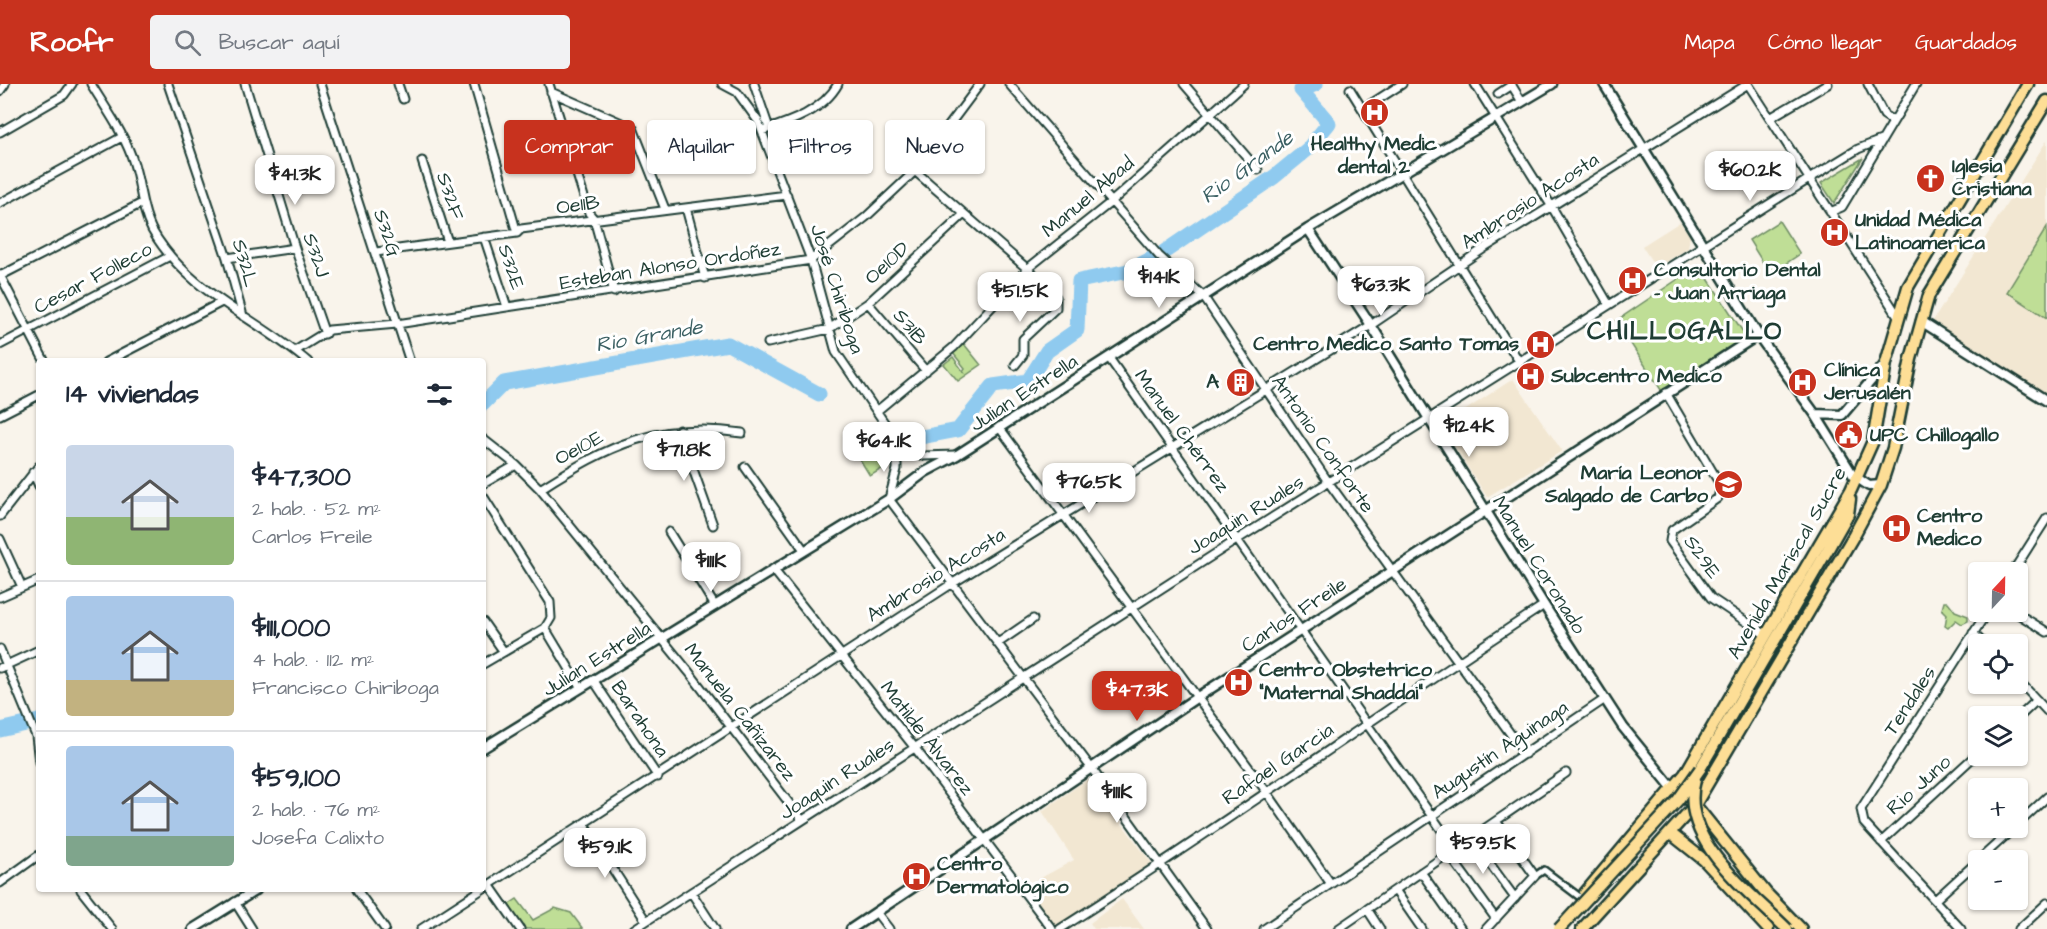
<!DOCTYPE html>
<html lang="es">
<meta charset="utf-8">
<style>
:root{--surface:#fff;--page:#f2f2f3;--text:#1f2937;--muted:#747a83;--line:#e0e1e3;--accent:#c8321e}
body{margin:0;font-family:"Architects Daughter",sans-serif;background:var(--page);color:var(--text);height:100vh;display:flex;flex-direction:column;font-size:22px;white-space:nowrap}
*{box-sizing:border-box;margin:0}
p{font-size:20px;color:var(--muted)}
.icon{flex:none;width:33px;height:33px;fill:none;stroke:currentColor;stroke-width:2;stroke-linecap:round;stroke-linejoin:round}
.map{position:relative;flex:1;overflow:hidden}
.panel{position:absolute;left:36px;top:274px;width:450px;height:534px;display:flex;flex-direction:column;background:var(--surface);border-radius:6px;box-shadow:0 2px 4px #0004}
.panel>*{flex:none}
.guide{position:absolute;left:504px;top:36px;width:570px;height:54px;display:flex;gap:12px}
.needle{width:39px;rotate:22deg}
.fabs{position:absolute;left:1968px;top:478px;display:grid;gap:12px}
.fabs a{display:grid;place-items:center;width:60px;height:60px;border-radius:6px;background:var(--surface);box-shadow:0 2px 4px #0004;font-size:30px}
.price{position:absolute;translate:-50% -51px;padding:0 14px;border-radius:12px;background:#fff;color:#222;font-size:20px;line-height:39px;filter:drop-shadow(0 2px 3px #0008)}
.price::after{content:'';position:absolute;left:50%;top:36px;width:18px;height:14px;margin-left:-9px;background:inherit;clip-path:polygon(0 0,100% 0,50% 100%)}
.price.selected{background:var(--accent);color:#fff}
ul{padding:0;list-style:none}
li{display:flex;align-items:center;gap:18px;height:150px;padding:0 30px}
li+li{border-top:2px solid var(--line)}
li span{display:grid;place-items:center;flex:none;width:168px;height:120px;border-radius:6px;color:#555}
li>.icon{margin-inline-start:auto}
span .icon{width:72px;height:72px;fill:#fffc;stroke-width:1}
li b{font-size:26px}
h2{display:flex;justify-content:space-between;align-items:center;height:72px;padding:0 30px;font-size:26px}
.pill{padding:0 21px;border-radius:6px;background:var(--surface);box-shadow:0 2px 4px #0004;font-size:21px;line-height:54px}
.pill.selected{background:var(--accent);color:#fff}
header{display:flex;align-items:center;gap:36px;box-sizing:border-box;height:84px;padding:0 30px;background:var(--accent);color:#fff}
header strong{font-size:28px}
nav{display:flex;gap:33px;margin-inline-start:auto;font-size:21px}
.search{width:420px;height:54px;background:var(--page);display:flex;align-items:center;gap:15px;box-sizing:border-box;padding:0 21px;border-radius:6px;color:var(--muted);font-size:22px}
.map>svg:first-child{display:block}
.built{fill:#f2e7d2}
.green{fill:#bfde96;stroke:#6f8e65;stroke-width:1.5}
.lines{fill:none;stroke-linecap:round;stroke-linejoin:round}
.river{stroke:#8fcaef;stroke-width:15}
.pedestrian-casing{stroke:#1f3d34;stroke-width:10}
.minor-casing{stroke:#1f3d34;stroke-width:11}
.tertiary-casing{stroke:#1f3d34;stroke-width:13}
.primary-casing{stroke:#1f3d34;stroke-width:15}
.pedestrian{stroke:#fff;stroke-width:5}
.minor{stroke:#fff;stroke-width:7}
.tertiary{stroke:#fff;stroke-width:8}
.primary{stroke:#fdde96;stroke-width:10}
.primary-bridge-casing{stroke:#1f3d34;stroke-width:15;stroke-linecap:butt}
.primary-bridge{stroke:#fdde96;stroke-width:10}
.labels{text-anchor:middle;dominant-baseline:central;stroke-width:6;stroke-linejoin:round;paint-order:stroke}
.poi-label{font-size:20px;font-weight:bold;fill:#1f3d34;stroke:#fff;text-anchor:start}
.street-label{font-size:20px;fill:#1f3d34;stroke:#fff}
.water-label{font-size:21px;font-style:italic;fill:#3b6063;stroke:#fff}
.district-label{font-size:26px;font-weight:bold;letter-spacing:1.5px;fill:#1f3d34;stroke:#fff}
</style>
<header>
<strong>Roofr</strong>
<div class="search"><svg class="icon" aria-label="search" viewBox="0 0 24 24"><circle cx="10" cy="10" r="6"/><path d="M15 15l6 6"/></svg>Buscar aquí</div>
<nav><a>Mapa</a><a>Cómo llegar</a><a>Guardados</a></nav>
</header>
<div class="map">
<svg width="2047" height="845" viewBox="0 0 2047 845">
<rect width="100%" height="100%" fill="#f9f4eb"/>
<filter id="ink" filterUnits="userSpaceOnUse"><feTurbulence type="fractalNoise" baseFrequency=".0167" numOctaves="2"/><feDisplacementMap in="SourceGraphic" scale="12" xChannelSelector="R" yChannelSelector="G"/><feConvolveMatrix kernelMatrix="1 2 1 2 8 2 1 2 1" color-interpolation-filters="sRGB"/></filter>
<g filter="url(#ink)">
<!-- built -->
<path class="built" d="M 2047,56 L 2047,315 L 1931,240 Z
M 1680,138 L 1690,152 L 1688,164 L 1656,184 L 1642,162 Z
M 1513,295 L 1562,367 L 1487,413 L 1441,342 Z
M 1088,695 L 1156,785 L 1065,845 L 1055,845 L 1024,803 L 1074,776 L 1042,727 Z
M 1122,815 L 1144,845 L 1094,845 L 1090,839 Z"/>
<!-- green -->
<path class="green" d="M 1863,74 L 1834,119 L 1821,99 Z
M 1779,137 L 1800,170 L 1770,190 L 1749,156 Z
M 2047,143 L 2047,234 L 2007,208 Z
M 1699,181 L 1747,254 L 1663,309 L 1616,237 Z
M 964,260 L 981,281 L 958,297 L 944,280 L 953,273 L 965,290 L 963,287 L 965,284 L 953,269 Z
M 868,355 L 885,383 L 870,392 L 853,364 Z
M 1944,518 L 1948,518 L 1955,527 L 1968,532 L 1968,537 L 1962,540 L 1956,536 L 1948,544 L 1945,542 L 1947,530 L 1942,525 Z
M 517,815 L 533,836 L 555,824 L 571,829 L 583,845 L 525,845 L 508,821 Z"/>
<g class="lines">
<!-- river -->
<path class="river" d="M 1164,168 L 1274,93 L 1308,65 L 1329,39 L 1301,6 L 1316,0
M 483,320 L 504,299 L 728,260 L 819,310
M 916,354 L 958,346 L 993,302 L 1028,297 L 1047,267 L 1077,246 L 1079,197 L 1128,187 L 1151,175
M 0,646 L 39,637"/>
<defs>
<path id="pedestrian" d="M 1535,792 L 1544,786 L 1581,814"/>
<path id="minor" d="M 91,0 C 106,25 126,52 134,80 C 141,102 141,125 152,146 C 188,209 256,233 308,278
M 168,0 L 227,174 L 243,232
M 245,0 L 295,164 L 325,250
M 320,0 L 410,278
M 398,0 L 403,15
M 474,0 L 517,149
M 549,0 L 589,129 L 594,135 L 614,208
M 722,0 L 737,8 L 758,37 L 811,176 L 836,268 L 890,347 L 897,365 L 897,385 L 889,415 L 1092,685 L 1207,845
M 754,0 L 769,44
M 1009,0 L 1159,172 L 1203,212 L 1329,399 L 1525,670
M 1184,0 L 1258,86
M 1475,0 L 1552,123 L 1609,221
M 1511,0 L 1522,18
M 1748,0 L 1898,232
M 1868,0 L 1884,31 L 1893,37
M 1350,5 L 1520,279
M 0,7 L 5,0
M 551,8 L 633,44 L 665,125
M 1498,10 L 1512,1
M 1363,25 L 1402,0
M 1770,34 L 1828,0
M 762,47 C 790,38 823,27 838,0
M 0,48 L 64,11 L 72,0
M 422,77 L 448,158
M 915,87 L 1038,194 L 1056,213 L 1056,224 L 1023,255 L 1023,271 L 1015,281
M 0,119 L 122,53
M 686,124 L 705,194
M 1830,128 L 1842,123 L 1916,0
M 484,153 L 507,223
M 376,168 L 517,149 L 521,145 L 787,111
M 227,174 L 295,164
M 0,191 L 45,278
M 0,192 L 142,119
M 868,219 L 926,287
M 768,259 L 829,245 L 868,219 L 963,131
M 0,261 L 170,172
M 295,267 L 329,246 L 397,240 L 811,176 L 866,133 L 915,87 L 980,0
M 1109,274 L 1455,765
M 106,278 L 220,219
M 1666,309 L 1721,402 L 1718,414 L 1672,446 L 1670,457 L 1711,514 L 1766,551
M 878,326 L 954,263 L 1027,185 L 1111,118 L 1244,0
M 0,331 L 39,311
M 999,343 L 1266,707 L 1331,800
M 679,346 L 713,441
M 483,355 L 516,381 L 540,405 L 689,588 L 802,736
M 897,365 L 923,372 L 955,371
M 745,383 L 804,466
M 33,388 L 39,402
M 483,400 L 516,381
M 540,405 C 609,361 658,337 742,349
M 483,412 L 550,518 L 551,534 L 545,544 L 581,604
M 0,432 L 39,382
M 669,448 L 715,522
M 0,455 L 22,503
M 773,485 L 915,664 L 1052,845
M 2012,489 L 2047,434
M 0,513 L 39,496
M 2015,528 L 2047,548
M 483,538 L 504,568
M 1973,549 L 1985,561
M 998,559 L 1033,535
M 0,565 L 36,652 L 39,678
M 483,580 L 545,544
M 0,584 L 39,566
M 2018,596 L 2047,627
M 594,597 L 658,693
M 2018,634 L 2037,616
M 584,740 L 646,837
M 2018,740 L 2047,713
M 1471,754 L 1515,814
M 1881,758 L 1978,669
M 1448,769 L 1496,835
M 1421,788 L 1461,845
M 0,799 L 39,771
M 490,802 L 520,845
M 81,806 L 112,845
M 357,806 L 385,845
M 1395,806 L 1422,845
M 691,808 L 715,845
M 1935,816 L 2014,744
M 235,818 L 252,845
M 1367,825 L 1380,845
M 876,828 L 889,845
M 421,845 L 953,499 L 1371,241 L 1486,163 L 1748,0
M 634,845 L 1238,455 L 1809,95 L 1858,65 L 1881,56
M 1060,845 C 1224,741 1381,628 1544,521
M 1264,845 L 1605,615
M 1338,845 L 1566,689
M 1486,845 L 1535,792 L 1496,737
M 1961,845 L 1864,739 L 1861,725 L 1987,528
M 2019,845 L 2047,819"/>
<path id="tertiary" d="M 1604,0 L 1758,251 L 1815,330 L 1853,391 L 1869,402 L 1881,401
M 1308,145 L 1371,241 L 1544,521 L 1623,643 L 1674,706
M 1921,237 L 2047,317
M 1815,330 L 1842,331 L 1886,279
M 483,664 L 889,415 L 925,388 L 957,371 L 1308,145 L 1552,0
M 193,845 L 256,806
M 851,845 L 1196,614 L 1758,251"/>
<path id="primary" d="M 1700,685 L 1827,467 L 1848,430 L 1850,415
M 1674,706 L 1695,721 L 1766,809 L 1801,845
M 1670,749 L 1704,776 L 1768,845
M 1585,809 L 1685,690 L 1851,406 L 1873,357 L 1886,279 L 1908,203 L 2028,0
M 1582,845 L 1695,721 L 1854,451 L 1881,401 L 1893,364 L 1911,275 L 1929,211 L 2047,17"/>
</defs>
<!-- pedestrian casing -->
<use href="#pedestrian" class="pedestrian-casing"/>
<!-- minor casing -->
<use href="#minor" class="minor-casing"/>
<!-- tertiary casing -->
<use href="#tertiary" class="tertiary-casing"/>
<!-- primary casing -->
<use href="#primary" class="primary-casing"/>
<!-- pedestrian -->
<use href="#pedestrian" class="pedestrian"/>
<!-- minor -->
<use href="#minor" class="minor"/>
<!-- tertiary -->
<use href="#tertiary" class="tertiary"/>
<!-- primary -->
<use href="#primary" class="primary"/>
<defs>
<path id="primary-bridge" d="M 1695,696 C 1678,756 1749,807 1787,845
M 1559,845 L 1678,716 L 1700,685"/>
</defs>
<!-- primary-bridge casing -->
<use href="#primary-bridge" class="primary-bridge-casing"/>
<!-- primary-bridge -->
<use href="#primary-bridge" class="primary-bridge"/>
</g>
</g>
<!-- icons -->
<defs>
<symbol id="hospital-disc" viewBox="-11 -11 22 22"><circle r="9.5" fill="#c8321e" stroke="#fff"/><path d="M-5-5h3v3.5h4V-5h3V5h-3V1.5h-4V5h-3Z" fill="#fff"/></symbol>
<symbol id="church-disc" viewBox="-11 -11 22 22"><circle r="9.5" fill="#c8321e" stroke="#fff"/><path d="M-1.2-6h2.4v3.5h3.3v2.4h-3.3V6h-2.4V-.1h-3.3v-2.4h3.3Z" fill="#fff"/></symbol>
<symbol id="building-disc" viewBox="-11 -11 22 22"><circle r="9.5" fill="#c8321e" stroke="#fff"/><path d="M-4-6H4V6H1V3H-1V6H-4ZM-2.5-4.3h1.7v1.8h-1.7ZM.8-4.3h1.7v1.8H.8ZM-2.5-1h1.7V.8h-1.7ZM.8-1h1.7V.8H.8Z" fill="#fff"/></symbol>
<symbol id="civic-disc" viewBox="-11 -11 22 22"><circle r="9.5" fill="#c8321e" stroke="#fff"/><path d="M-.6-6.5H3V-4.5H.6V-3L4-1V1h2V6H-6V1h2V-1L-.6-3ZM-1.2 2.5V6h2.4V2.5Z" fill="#fff"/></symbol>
<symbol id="school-disc" viewBox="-11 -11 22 22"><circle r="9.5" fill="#c8321e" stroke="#fff"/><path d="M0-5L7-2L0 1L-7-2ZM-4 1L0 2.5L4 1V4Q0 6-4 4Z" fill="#fff"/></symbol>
</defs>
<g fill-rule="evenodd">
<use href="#hospital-disc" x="1358" y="12" width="33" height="33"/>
<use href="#church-disc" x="1914" y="78" width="33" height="33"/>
<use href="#hospital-disc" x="1818" y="132" width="33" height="33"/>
<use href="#hospital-disc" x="1616" y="180" width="33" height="33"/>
<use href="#hospital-disc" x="1524" y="244" width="33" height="33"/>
<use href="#hospital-disc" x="1514" y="276" width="33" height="33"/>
<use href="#building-disc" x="1224" y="282" width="33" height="33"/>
<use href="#hospital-disc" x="1786" y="282" width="33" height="33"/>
<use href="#civic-disc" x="1832" y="334" width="33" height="33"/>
<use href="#school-disc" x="1712" y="384" width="33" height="33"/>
<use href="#hospital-disc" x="1880" y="428" width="33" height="33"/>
<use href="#hospital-disc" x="1222" y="582" width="33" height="33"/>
<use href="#hospital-disc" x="900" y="776" width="33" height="33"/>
</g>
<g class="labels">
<!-- poi labels -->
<g class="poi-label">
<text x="1374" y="60" text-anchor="middle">Healthy Medic<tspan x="1374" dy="23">dental 2</tspan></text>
<text x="1952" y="82">Iglesia<tspan x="1952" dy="23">Cristiana</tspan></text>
<text x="1855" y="136">Unidad Médica<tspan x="1855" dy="23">Latinoamerica</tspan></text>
<text x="1654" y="186">Consultorio Dental<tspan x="1654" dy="23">- Juan Arriaga</tspan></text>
<text x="1519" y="260" text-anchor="end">Centro Medico Santo Tomas</text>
<text x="1824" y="286">Clínica<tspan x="1824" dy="23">Jerusalén</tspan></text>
<text x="1551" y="292">Subcentro Medico</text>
<text x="1219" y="298" text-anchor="end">A</text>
<text x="1870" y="351">UPC Chillogallo</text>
<text x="1708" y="389" text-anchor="end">María Leonor<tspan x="1708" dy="23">Salgado de Carbo</tspan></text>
<text x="1917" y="432">Centro<tspan x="1917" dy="23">Medico</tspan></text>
<text x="1259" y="586">Centro Obstetrico<tspan x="1259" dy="23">"Maternal Shaddai"</tspan></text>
<text x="937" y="780">Centro<tspan x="937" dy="23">Dermatológico</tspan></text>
</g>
<!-- street labels -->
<g class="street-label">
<text transform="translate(450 112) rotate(72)">S32F</text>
<text transform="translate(1088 113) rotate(-40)">Manuel Abad</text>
<text transform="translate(1530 117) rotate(-33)">Ambrosio Acosta</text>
<text transform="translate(578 121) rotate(-8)">Oe11B</text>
<text transform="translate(387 149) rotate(72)">S32G</text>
<text transform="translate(316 171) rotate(71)">S32J</text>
<text transform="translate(245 179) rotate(74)">S32L</text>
<text transform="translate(887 179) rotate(-43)">Oe10D</text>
<text transform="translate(670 182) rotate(-9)">Esteban Alonso Ordoñez</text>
<text transform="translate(511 183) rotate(72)">S32E</text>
<text transform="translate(93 194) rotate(-28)">Cesar Folleco</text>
<text transform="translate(837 205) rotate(72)">José Chiriboga</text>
<text transform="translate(910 243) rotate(50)">S31B</text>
<text transform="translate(1024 309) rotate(-33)">Julian Estrella</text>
<text transform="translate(1182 347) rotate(54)">Manuel Chérrez</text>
<text transform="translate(1323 360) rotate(55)">Antonio Conforte</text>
<text transform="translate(579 364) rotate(-28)">Oe10E</text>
<text transform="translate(1246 431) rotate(-32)">Joaquin Ruales</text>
<text transform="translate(1702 473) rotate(55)">S29E</text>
<text transform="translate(1787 479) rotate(-60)">Avenida Mariscal Sucre</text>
<text transform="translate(1539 481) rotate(58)">Manuel Coronado</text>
<text transform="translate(936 491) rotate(-32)">Ambrosio Acosta</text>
<text transform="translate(1294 531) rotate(-33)">Carlos Freile</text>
<text transform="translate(597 575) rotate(-32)">Julian Estrella</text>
<text transform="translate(1910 617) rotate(-57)">Tendales</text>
<text transform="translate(740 628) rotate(52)">Manuela Cañizarez</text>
<text transform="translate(640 635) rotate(56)">Barahona</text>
<text transform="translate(927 654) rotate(52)">Matilde Álvarez</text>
<text transform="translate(1500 666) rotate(-34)">Augustín Aguinaga</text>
<text transform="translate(1278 680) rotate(-34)">Rafael Garcia</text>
<text transform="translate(837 695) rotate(-33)">Joaquin Ruales</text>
<text transform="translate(1919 701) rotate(-42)">Rio Juno</text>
</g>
<!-- water labels -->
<g class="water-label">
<text transform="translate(1247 83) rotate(-36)">Rio Grande</text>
<text transform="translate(649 252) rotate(-10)">Rio Grande</text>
</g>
<!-- district labels -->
<g class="district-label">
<text x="1685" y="247">CHILLOGALLO</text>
</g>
</g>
</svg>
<div class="fabs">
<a><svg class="needle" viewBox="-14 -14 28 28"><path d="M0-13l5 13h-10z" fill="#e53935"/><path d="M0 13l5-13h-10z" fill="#747a83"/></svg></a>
<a><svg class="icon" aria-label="locate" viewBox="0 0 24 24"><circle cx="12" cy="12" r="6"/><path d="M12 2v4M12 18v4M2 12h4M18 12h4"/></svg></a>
<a><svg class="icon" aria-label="layers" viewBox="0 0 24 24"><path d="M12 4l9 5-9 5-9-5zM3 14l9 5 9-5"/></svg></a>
<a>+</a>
<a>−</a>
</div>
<b class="price" style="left:1750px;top:118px">$60.2K</b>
<b class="price" style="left:295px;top:122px">$41.3K</b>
<b class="price" style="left:1159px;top:225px">$141K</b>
<b class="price" style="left:1381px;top:233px">$63.3K</b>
<b class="price" style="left:1020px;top:239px">$51.5K</b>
<b class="price" style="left:1469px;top:374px">$124K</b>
<b class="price" style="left:884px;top:389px">$64.1K</b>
<b class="price" style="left:684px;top:398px">$71.8K</b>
<b class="price" style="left:1089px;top:430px">$76.5K</b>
<b class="price" style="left:711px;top:509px">$111K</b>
<b class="price selected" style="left:1137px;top:638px">$47.3K</b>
<b class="price" style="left:1117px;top:740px">$111K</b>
<b class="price" style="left:1483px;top:791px">$59.5K</b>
<b class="price" style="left:605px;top:795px">$59.1K</b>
<div class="guide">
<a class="pill selected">Comprar</a>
<a class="pill">Alquilar</a>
<a class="pill">Filtros</a>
<a class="pill">Nuevo</a>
</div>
<section class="panel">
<h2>14 viviendas<svg class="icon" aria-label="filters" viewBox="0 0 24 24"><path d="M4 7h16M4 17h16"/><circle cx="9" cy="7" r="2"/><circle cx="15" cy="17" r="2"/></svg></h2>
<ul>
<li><span style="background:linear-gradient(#c9d6e8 60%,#8fb573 0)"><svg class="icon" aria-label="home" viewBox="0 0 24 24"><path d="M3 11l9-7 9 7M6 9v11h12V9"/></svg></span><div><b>$47,300</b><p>2 hab. · 52 m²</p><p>Carlos Freile</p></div></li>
<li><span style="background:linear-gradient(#a9c7e8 70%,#c2b280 0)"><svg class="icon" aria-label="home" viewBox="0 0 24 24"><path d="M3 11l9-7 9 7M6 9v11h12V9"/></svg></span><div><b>$111,000</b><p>4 hab. · 112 m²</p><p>Francisco Chiriboga</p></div></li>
<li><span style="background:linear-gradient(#a9c7e8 75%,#7fa58c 0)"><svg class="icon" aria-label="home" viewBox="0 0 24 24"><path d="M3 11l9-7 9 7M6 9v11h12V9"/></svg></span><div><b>$59,100</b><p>2 hab. · 76 m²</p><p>Josefa Calixto</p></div></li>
</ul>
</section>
</div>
